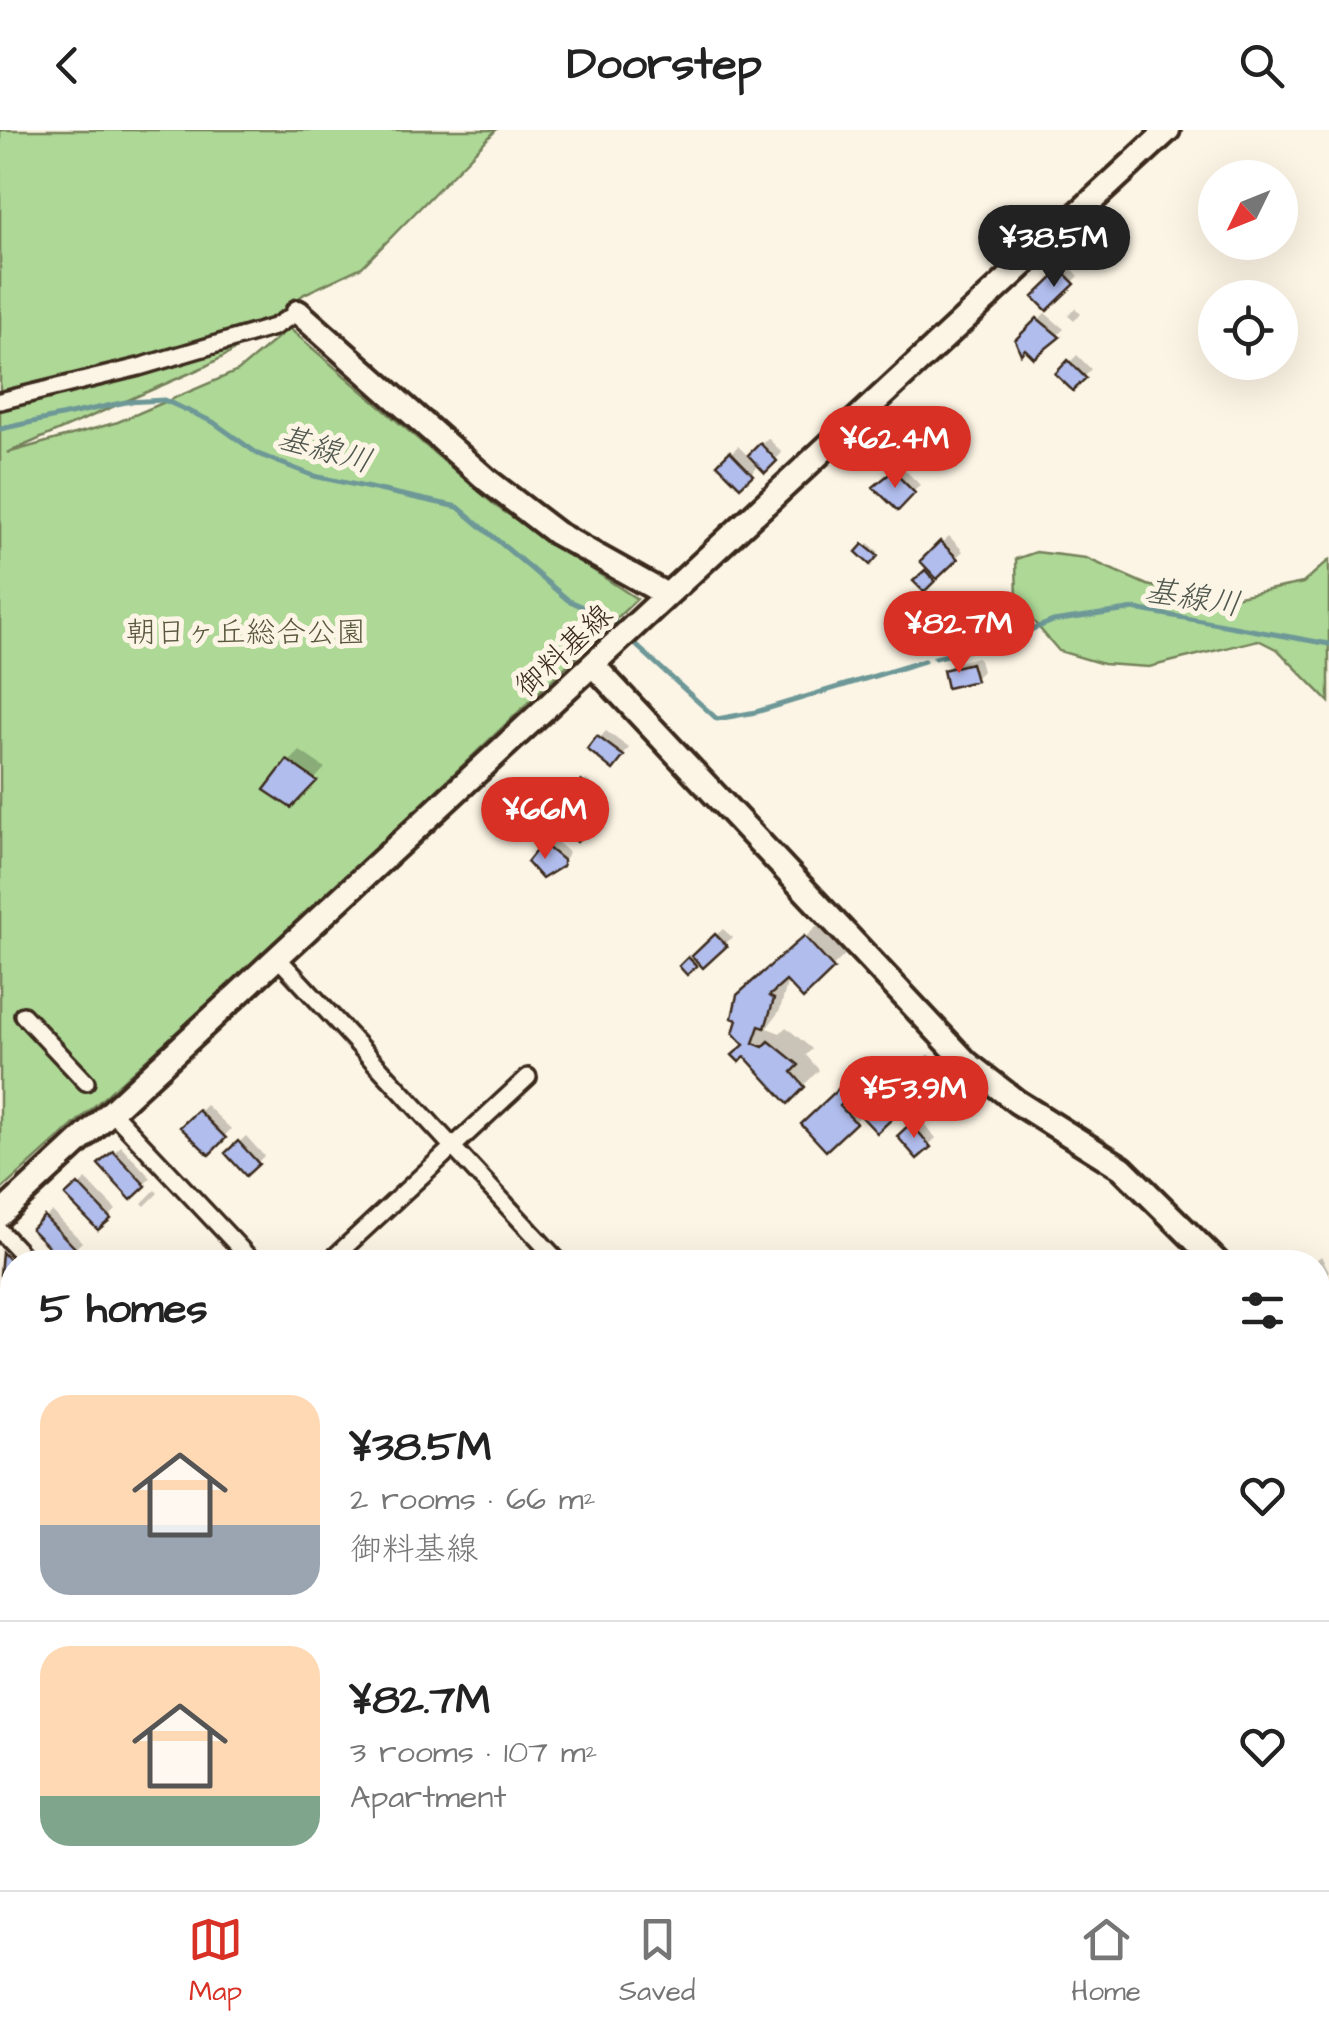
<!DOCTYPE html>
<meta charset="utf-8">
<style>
:root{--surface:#fff;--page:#f6f6f6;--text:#222;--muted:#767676;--line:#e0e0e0;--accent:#d93025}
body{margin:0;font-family:"Architects Daughter","Klee One",sans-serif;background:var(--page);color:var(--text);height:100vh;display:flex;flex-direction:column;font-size:38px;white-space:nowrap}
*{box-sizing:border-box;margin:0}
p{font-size:32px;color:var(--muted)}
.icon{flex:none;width:55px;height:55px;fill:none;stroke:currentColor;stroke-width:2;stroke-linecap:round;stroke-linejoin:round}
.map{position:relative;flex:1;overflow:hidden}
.panel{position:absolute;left:0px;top:1120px;width:1330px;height:640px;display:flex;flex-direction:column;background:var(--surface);border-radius:40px 40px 0 0;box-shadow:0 10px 40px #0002}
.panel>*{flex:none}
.needle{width:65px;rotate:227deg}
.buttons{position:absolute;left:1198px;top:30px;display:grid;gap:20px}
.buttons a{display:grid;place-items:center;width:100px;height:100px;border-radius:50%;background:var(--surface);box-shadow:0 10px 40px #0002;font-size:50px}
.price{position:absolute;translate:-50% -85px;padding:0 22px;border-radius:35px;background:var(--accent);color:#fff;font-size:32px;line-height:65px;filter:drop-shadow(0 2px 5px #0008)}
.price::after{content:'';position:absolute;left:50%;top:60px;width:30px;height:22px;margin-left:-15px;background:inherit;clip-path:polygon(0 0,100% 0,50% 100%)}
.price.current{background:#222;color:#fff}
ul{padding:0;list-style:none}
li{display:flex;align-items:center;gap:30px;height:250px;padding:0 40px}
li+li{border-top:2px solid var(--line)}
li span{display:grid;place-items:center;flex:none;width:280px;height:200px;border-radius:30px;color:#555}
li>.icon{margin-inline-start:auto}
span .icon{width:120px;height:120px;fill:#fffc;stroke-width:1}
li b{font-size:42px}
h2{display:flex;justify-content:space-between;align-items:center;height:120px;padding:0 40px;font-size:42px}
header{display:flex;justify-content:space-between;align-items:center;height:130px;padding:0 40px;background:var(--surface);font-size:45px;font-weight:800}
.tab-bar{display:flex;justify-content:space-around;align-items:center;height:140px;border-top:2px solid var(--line);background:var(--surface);font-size:28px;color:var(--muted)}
.tab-bar a{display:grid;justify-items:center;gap:5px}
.tab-bar .current{color:var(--accent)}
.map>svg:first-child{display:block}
.green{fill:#add896;stroke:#74815a;stroke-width:2.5}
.shadow{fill:#0003}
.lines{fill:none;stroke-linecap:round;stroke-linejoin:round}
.stream{stroke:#6d9897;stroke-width:5}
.building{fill:#b1bded;stroke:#3b2a1e;stroke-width:2.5}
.highway-tunnel{stroke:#d5ccbd;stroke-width:30;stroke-dasharray:30 15;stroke-linecap:butt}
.street-casing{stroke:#3b2a1e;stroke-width:22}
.secondary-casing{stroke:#3b2a1e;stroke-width:30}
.street{stroke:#fcf5e5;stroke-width:15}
.secondary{stroke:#fcf5e5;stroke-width:22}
.labels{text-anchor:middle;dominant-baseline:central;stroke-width:10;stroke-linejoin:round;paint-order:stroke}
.park-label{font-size:30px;fill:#58563c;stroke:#fcf5e5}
.street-label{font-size:30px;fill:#3b2a1e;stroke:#fcf5e5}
.water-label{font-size:32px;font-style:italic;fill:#505850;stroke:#fcf5e5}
</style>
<header><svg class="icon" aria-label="back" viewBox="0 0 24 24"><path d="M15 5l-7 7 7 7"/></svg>Doorstep<svg class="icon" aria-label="search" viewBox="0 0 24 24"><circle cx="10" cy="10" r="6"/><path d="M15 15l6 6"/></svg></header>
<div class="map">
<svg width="1329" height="1760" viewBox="0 0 1329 1760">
<rect width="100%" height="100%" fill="#fcf5e5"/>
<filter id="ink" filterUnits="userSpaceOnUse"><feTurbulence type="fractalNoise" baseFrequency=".01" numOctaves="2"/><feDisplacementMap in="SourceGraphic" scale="20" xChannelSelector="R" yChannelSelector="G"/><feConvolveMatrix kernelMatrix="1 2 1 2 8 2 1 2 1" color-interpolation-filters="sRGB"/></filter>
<g filter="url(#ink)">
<!-- green -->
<path class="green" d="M 0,0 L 496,0 L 362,137 L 304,164 L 230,223 L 204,237 L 7,323 L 118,292 L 238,241 L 289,198 L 497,377 L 637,469 L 289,801 L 0,1061 Z
M 1036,422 L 1086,428 L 1147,455 L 1214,471 L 1303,453 L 1329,430 L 1329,572 L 1278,520 L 1258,510 L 1149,537 L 1103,534 L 1059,521 L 1017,472 L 1016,429 Z
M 845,1748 L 1083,1748 L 1085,1750 L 1075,1760 L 856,1760 Z"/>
<!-- shadow -->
<path class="shadow" d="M 1069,135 L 1079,146 L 1047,177 L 1037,167 Z
M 1075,178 L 1081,184 L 1074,191 L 1068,185 Z
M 1045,183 L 1064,199 L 1035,225 L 1018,210 Z
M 1077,225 L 1091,239 L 1073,258 L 1059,244 Z
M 768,308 L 782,323 L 765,340 L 760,334 L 740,354 L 721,334 L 738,316 L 749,327 Z
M 902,337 L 920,355 L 898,377 L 876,357 Z
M 949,406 L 963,421 L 924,458 L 917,451 L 930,438 L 923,431 Z
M 868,413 L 879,422 L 870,432 L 859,422 Z
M 978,527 L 982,541 L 975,548 L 946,540 L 953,533 Z
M 606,601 L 629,618 L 620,630 L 590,619 Z
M 300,621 L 325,638 L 291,675 L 289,632 Z
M 586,650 L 598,659 L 588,672 L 576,663 Z
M 551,707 L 569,722 L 561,734 L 544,715 Z
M 821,793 L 847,823 L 803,865 L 788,850 L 780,880 L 767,898 L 780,903 L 786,897 L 812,919 L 806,925 L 819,940 L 788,971 L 736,902 L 739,866 Z
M 723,799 L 732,807 L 704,834 L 699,830 L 687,841 L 682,836 Z
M 929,924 L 942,938 L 927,953 L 863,984 L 826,1018 L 819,979 L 871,930 L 894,956 Z
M 206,975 L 231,999 L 209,1022 L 184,997 Z
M 959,978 L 964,983 L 955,992 L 950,986 Z
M 919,988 L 936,1008 L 917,1026 L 900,1006 Z
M 246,1006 L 264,1026 L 246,1043 L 228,1023 Z
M 121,1016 L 151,1048 L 131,1066 L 102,1034 Z
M 86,1049 L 116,1080 L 98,1097 L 68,1066 Z
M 155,1060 L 158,1063 L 145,1076 L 142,1073 Z
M 52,1081 L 82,1112 L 64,1129 L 34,1099 Z
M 11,1117 L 22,1132 L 12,1132 L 12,1142 L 6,1148 L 0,1142 L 0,1128 Z
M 1321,1126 L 1329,1141 L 1318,1153 L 1314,1132 Z
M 1318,1166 L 1329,1182 L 1329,1211 L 1318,1197 Z
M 12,1187 L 12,1203 L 5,1195 Z
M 0,1244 L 12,1258 L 0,1270 Z
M 1329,1356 L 1329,1389 L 1318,1400 L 1318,1366 Z
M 8,1370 L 12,1375 L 5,1383 L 12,1391 L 12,1409 L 5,1402 L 0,1407 L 0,1377 Z
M 12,1611 L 12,1699 L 0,1710 L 0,1622 Z
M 24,1748 L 43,1748 L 45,1750 L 35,1760 L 11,1760 Z
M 55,1748 L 72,1748 L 63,1756 Z
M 330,1748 L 345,1748 L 326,1760 L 322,1756 Z
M 362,1748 L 375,1748 L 381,1755 L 376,1760 L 349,1760 Z
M 462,1748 L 469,1748 L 481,1760 L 449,1760 Z
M 659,1748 L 696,1748 L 698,1749 L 687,1760 L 670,1760 Z
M 231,1749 L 240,1760 L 219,1760 Z
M 562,1750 L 572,1760 L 551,1760 Z
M 124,1754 L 129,1760 L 110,1760 L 115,1755 L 119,1759 Z"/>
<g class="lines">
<!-- stream -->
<path class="stream" d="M 0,299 L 126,272 L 164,270 L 213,292 L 258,324 L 314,346 L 458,377 L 568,470 L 615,492
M 637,516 L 717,589 L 756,582 L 924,531
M 935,528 L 998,513 L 1053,491 L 1135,479 L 1329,514"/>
</g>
<!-- building -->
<path class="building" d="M 1061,140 L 1075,154 L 1047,181 L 1033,167 Z
M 1037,188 L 1060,207 L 1034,228 L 1025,219 L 1021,224 L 1015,210 Z
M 1068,230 L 1086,248 L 1073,261 L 1055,244 Z
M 760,313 L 777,331 L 765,343 L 748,325 Z
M 730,321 L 753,345 L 740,357 L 717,334 Z
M 893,341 L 915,363 L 898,381 L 873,357 Z
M 940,411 L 958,429 L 937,449 L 920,431 Z
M 863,414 L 878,426 L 870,435 L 856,422 Z
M 925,440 L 935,451 L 924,462 L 913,451 Z
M 971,533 L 976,551 L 947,558 L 943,540 Z
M 597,606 L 624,626 L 613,640 L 587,619 Z
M 287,630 L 317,651 L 291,678 L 264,660 Z
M 581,651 L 597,663 L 588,675 L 573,664 Z
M 575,693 L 586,702 L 577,712 L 566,702 Z
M 542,713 L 563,730 L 563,736 L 542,749 L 527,732 Z
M 715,804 L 727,816 L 703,838 L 692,826 Z
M 804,806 L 834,839 L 803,869 L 786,851 L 769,866 L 774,869 L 765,898 L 759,896 L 753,913 L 763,917 L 769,911 L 799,935 L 792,942 L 805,957 L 788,974 L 745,927 L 739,932 L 732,925 L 744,915 L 733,903 L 737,890 L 732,888 L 737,865 Z
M 688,827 L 697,836 L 687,845 L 679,836 Z
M 913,937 L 929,954 L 877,1003 L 846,970 L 840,976 L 856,993 L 826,1021 L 801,994 L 855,943 L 878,969 Z
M 198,980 L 226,1008 L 209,1025 L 180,997 Z
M 911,993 L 931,1017 L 917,1029 L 897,1006 Z
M 238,1011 L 259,1034 L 246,1046 L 225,1023 Z
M 113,1021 L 146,1056 L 131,1070 L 98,1034 Z
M 78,1054 L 111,1089 L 98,1100 L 65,1066 Z
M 44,1086 L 77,1120 L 64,1132 L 31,1099 Z
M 2,1122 L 12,1133 L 12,1145 L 6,1151 L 0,1145 Z
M 1318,1181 L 1329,1191 L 1329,1214 L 1322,1202 L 1318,1205 Z
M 1318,1364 L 1329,1376 L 1329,1392 L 1318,1403 Z
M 12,1389 L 12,1413 L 0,1400 L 0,1392 L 5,1396 Z
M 7,1581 L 12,1588 L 12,1677 L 2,1687 L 12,1702 L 0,1714 L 0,1620 L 10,1610 L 2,1601 L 0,1588 Z
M 21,1748 L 30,1748 L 40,1759 L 8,1760 Z
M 362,1748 L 373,1760 L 346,1760 L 359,1748 Z
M 509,1748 L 535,1748 L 540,1754 L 533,1760 L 520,1760 Z
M 655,1748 L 683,1748 L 693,1758 L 667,1760 Z
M 717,1748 L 753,1748 L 740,1760 L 729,1760 Z"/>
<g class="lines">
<!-- highway-tunnel -->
<path class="highway-tunnel" d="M 1318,1591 L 1329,1558
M 1318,1641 L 1329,1609
M 1254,1760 L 1259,1748"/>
<defs>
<path id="street" d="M 0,271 L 139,237 L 274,197 L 298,182
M 278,828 L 559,1132
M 23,885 L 86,952
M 112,982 L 253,1132
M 0,1101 L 29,1132
M 329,1132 L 528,947
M 0,1332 L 12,1346
M 0,1446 L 12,1435
M 0,1734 L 12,1722
M 161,1748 L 172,1760
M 385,1748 L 397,1760
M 267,1760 L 280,1748
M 605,1760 L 619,1748
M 760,1760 L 773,1748"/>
<path id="secondary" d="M 298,182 L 487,350 L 556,403 L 667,465
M 593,535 L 967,933 L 1017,972 L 1122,1038 L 1217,1132
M 0,1085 L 1168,0
M 1318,1240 L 1329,1252
M 1318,1731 L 1329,1720
M 1286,1760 L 1300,1748"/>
</defs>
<!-- street casing -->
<use href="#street" class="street-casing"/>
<!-- secondary casing -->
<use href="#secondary" class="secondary-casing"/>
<!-- street -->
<use href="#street" class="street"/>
<!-- secondary -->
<use href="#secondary" class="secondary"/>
</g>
</g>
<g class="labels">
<!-- park labels -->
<g class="park-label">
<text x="246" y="503">朝日ヶ丘総合公園</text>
</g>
<!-- street labels -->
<g class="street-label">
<text transform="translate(564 521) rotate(-43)">御料基線</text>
</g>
<!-- water labels -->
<g class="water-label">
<text transform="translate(325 320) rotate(16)">基線川</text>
<text transform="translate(1193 468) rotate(9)">基線川</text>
</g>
</g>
</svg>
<div class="buttons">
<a><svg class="needle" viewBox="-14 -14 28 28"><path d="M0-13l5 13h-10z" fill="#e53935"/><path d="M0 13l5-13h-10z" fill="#767676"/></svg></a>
<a><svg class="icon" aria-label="locate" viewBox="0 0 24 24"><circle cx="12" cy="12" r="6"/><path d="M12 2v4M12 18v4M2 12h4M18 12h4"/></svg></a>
</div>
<b class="price current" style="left:1054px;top:160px">¥38.5M</b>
<b class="price" style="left:895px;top:361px">¥62.4M</b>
<b class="price" style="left:959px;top:546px">¥82.7M</b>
<b class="price" style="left:545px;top:732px">¥66M</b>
<b class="price" style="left:914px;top:1011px">¥53.9M</b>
<section class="panel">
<h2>5 homes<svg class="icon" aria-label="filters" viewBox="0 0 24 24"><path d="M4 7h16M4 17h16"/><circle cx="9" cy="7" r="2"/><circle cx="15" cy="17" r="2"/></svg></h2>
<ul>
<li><span style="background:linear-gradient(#ffd9b3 65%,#9aa5b1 0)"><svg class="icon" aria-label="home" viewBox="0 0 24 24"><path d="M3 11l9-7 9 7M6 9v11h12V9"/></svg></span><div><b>¥38.5M</b><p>2 rooms · 66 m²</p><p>御料基線</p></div><svg class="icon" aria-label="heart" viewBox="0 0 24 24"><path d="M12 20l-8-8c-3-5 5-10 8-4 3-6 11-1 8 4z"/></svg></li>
<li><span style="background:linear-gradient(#ffd9b3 75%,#7fa58c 0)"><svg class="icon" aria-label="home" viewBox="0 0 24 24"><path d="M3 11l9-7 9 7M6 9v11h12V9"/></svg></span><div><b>¥82.7M</b><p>3 rooms · 107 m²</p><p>Apartment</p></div><svg class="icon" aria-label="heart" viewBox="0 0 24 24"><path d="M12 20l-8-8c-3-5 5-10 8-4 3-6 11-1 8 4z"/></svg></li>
</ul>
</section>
</div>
<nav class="tab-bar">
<a class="current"><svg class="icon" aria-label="map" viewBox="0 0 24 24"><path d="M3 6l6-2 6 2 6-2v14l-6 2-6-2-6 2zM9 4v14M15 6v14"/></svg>Map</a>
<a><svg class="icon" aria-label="saved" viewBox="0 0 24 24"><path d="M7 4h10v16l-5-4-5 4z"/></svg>Saved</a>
<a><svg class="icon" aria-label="home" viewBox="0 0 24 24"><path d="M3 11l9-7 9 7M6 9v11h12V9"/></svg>Home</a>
</nav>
